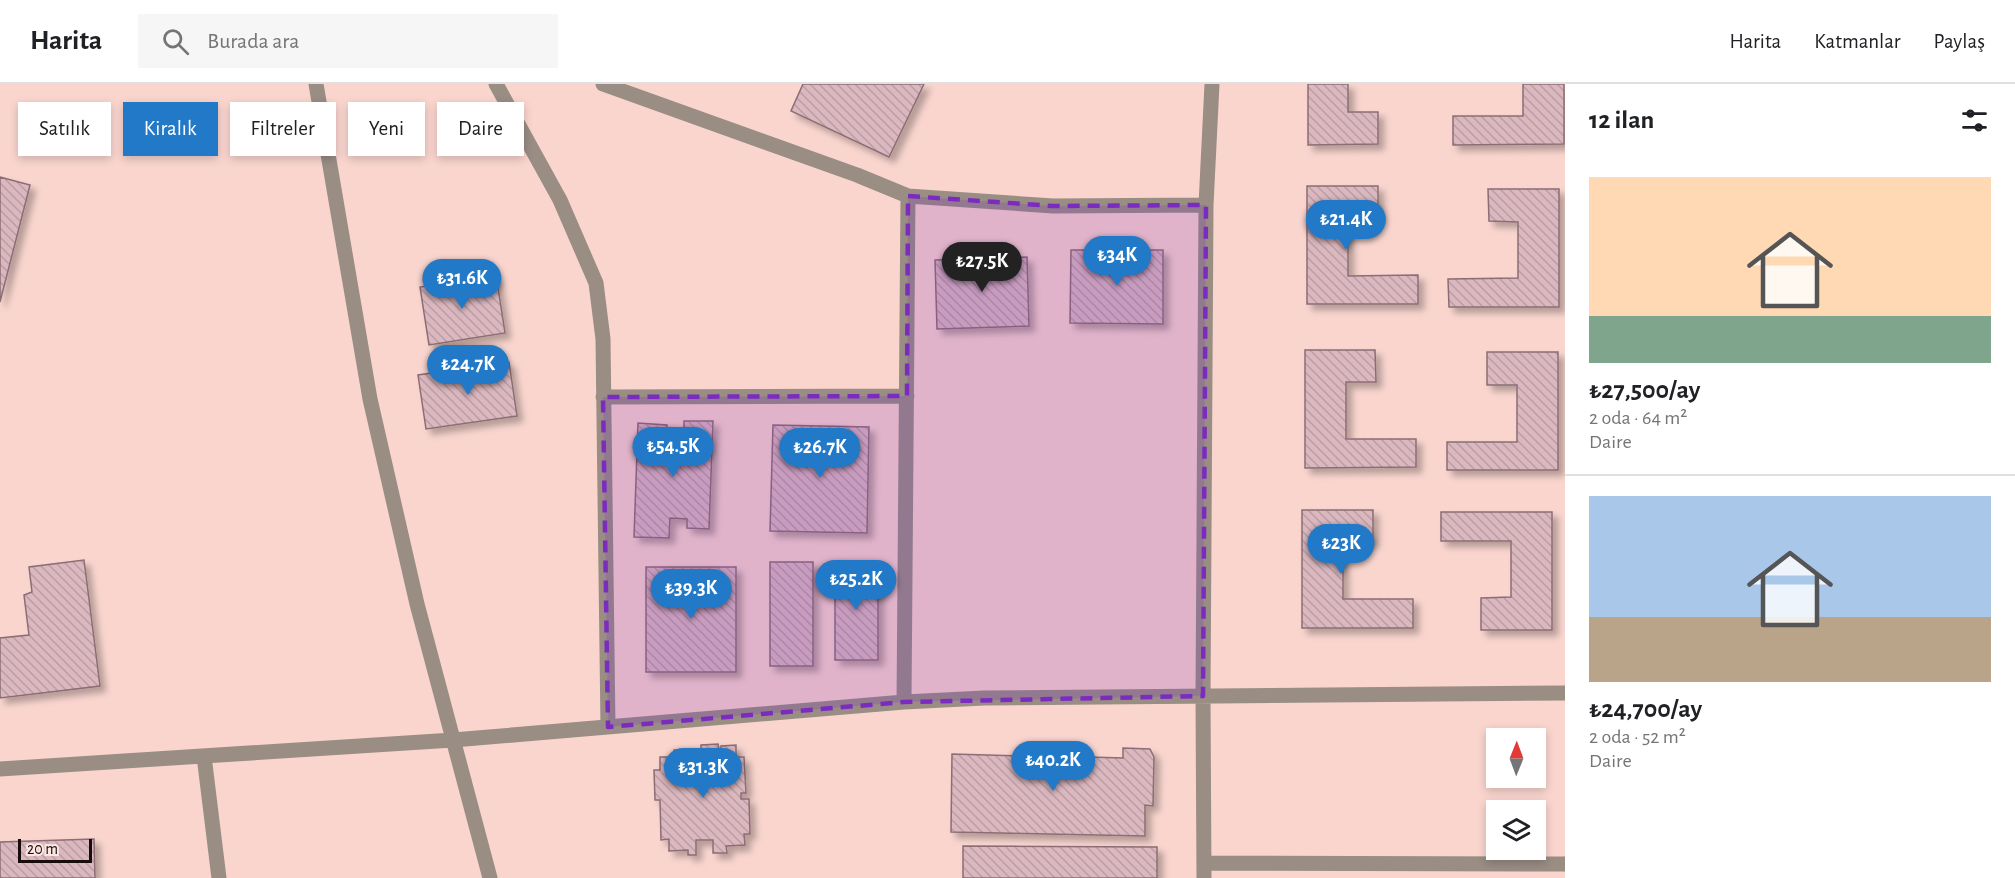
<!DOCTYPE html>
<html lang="tr">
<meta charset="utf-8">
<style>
:root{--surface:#fff;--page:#f6f6f6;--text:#202124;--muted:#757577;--line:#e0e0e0;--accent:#2279c7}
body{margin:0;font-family:"Alegreya Sans",sans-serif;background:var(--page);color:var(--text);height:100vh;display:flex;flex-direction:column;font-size:22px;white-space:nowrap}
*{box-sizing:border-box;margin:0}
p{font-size:20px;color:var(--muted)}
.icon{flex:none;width:33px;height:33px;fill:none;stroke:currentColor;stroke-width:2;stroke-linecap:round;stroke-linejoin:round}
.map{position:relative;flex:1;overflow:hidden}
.details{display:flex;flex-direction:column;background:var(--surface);width:450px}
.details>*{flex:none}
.banner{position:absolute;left:18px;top:18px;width:570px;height:54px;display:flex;gap:12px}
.needle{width:39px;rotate:1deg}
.buttons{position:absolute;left:1486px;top:644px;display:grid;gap:12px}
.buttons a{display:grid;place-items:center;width:60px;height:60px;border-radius:0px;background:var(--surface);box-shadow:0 3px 9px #0003;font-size:30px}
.scale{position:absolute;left:18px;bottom:15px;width:74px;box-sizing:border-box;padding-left:6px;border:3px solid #190d0b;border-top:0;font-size:16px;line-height:21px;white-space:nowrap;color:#190d0b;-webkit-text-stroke:4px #fce6e2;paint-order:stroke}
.price{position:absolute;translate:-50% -51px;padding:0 14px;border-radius:21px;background:var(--accent);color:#fff;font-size:20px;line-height:39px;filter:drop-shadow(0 2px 3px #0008)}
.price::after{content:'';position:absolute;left:50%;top:36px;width:18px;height:14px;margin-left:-9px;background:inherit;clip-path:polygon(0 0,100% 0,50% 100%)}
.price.on{background:#222;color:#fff}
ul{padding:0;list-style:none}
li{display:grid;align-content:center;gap:12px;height:318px;padding:0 24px}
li+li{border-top:2px solid var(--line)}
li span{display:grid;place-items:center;height:186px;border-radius:0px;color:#555}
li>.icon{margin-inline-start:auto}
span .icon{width:108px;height:108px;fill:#fffc;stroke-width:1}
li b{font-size:26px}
h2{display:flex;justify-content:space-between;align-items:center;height:72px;padding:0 24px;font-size:26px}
.pill{padding:0 21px;border-radius:0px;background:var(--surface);box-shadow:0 3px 9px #0003;font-size:21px;line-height:54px}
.pill.on{background:var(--accent);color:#fff}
header{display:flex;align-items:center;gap:36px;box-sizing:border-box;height:84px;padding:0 30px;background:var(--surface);border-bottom:2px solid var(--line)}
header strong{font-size:28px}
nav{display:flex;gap:33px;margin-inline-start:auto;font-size:21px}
.search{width:420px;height:54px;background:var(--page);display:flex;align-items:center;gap:15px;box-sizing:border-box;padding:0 21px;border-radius:0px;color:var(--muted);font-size:22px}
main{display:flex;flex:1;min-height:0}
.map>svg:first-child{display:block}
.building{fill:url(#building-back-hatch);stroke:#8c6d74;stroke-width:1.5;filter:url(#shadow)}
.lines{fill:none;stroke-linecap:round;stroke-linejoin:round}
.minor{stroke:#998d84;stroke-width:15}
.marked{fill:#7b2cbf;fill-opacity:0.2;stroke:#7b2cbf;stroke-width:4.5;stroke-dasharray:12 8;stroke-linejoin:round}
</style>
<header>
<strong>Harita</strong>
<div class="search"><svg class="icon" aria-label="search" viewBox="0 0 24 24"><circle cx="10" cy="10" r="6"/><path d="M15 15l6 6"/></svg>Burada ara</div>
<nav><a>Harita</a><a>Katmanlar</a><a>Paylaş</a></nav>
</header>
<main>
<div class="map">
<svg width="1565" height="794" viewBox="0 0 1565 794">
<defs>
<pattern id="building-back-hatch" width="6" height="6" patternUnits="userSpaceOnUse" patternTransform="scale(1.5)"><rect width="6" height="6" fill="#dbb8c0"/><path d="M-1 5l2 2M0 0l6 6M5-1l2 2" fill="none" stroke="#bb9da4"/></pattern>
<filter id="shadow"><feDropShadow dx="5.5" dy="5.5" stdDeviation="3" flood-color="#0004"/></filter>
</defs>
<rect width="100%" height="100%" fill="#f9d5ce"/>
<!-- building -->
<path class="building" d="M 803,0 L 924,0 L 889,73 L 791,27 Z
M 1308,0 L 1348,0 L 1348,28 L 1378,28 L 1378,60 L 1308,61 Z
M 1523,0 L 1564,0 L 1564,60 L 1453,61 L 1453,32 L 1523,32 Z
M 0,93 L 30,101 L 0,218 Z
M 1307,102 L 1378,102 L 1378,135 L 1348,135 L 1348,192 L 1418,191 L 1418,220 L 1307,220 Z
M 1488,105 L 1559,105 L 1559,223 L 1449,223 L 1448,195 L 1518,194 L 1518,138 L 1489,137 Z
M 1071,166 L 1163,166 L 1163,240 L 1070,239 Z
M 1027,173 L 1029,242 L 937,245 L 935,176 Z
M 496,191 L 505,249 L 429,261 L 420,203 Z
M 1305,266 L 1375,266 L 1376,298 L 1346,298 L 1346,355 L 1416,355 L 1416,383 L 1305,384 Z
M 1487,268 L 1558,268 L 1558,386 L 1447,386 L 1447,358 L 1517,358 L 1517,301 L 1487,301 Z
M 509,278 L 517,332 L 426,345 L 418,291 Z
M 684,337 L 713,337 L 709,445 L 687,444 L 687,435 L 670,434 L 669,454 L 634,453 L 638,339 L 667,341 L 667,349 L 684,350 Z
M 773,341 L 869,343 L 867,449 L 770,447 Z
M 1302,426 L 1373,426 L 1373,458 L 1343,458 L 1343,515 L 1413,515 L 1413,544 L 1302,544 Z
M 1441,428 L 1552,428 L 1552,546 L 1481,546 L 1481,514 L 1511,513 L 1511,457 L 1441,457 Z
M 84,476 L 100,602 L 0,614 L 0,554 L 29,551 L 24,511 L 32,508 L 29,483 Z
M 835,477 L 878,478 L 878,576 L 835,576 Z
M 770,478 L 813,478 L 813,582 L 770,582 Z
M 646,483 L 736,483 L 736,588 L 646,588 Z
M 1045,658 L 1065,659 L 1080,664 L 1086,669 L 1088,673 L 1123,674 L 1123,664 L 1150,665 L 1154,673 L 1153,722 L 1145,721 L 1145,752 L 951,748 L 952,670 L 1022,672 L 1033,663 Z
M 718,660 L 719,665 L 721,665 L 721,662 L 736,661 L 736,673 L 744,673 L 746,709 L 741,709 L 741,715 L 749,715 L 750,750 L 744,750 L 745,761 L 726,762 L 727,769 L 713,769 L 713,756 L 696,756 L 696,771 L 688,771 L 688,766 L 669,767 L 669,755 L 661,756 L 660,716 L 655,716 L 654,686 L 660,686 L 660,673 L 674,673 L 674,666 L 690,666 L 690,675 L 701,675 L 701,661 Z
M 94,755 L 95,794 L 0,794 L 0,758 Z
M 963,762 L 1157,763 L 1157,794 L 963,794 Z"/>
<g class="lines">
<!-- minor -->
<path class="minor" d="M 316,0 L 370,315 L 417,520 L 490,794
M 496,0 L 560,116 L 596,199 L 603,255 L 608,643
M 603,0 L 857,91 L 908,112 L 1053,122 L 1206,121
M 603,313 L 907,312
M 904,618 L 908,112
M 204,672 L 219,794
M 0,685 L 453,656 L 904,618 L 984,614 L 1565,609
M 1205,779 L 1565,780
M 1204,794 L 1203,612 L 1206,121 L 1212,0"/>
</g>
<!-- marked area -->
<path class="marked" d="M 908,112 L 1053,122 L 1206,121 L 1203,612 L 904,618 L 608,643 L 603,313 L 907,312 Z"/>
</svg>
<div class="buttons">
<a><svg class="needle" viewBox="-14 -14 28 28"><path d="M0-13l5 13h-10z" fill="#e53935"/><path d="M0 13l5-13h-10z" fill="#757577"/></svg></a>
<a><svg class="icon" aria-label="layers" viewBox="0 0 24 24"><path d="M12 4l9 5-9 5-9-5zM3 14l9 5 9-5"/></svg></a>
</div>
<div class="scale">20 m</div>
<b class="price" style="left:1346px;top:167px">₺21.4K</b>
<b class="price" style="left:1117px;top:203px">₺34K</b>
<b class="price on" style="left:982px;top:209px">₺27.5K</b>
<b class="price" style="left:462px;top:226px">₺31.6K</b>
<b class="price" style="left:468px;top:312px">₺24.7K</b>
<b class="price" style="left:673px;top:394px">₺54.5K</b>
<b class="price" style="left:820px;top:395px">₺26.7K</b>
<b class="price" style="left:1341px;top:491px">₺23K</b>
<b class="price" style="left:856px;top:527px">₺25.2K</b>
<b class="price" style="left:691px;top:536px">₺39.3K</b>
<b class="price" style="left:1053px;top:708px">₺40.2K</b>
<b class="price" style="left:703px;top:715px">₺31.3K</b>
<div class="banner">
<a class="pill">Satılık</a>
<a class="pill on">Kiralık</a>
<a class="pill">Filtreler</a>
<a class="pill">Yeni</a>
<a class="pill">Daire</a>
</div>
</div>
<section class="details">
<h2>12 ilan<svg class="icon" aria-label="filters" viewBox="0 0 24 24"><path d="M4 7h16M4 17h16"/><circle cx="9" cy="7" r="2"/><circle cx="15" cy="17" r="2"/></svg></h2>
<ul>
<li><span style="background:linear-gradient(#ffd9b3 75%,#7fa58c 0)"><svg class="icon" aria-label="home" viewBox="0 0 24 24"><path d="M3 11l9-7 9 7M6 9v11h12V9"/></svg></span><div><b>₺27,500/ay</b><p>2 oda · 64 m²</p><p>Daire</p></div></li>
<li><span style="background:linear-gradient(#a9c7e8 65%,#b9a48a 0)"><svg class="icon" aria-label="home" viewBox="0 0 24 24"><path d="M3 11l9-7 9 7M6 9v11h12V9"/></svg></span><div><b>₺24,700/ay</b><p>2 oda · 52 m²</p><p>Daire</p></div></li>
</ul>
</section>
</main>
